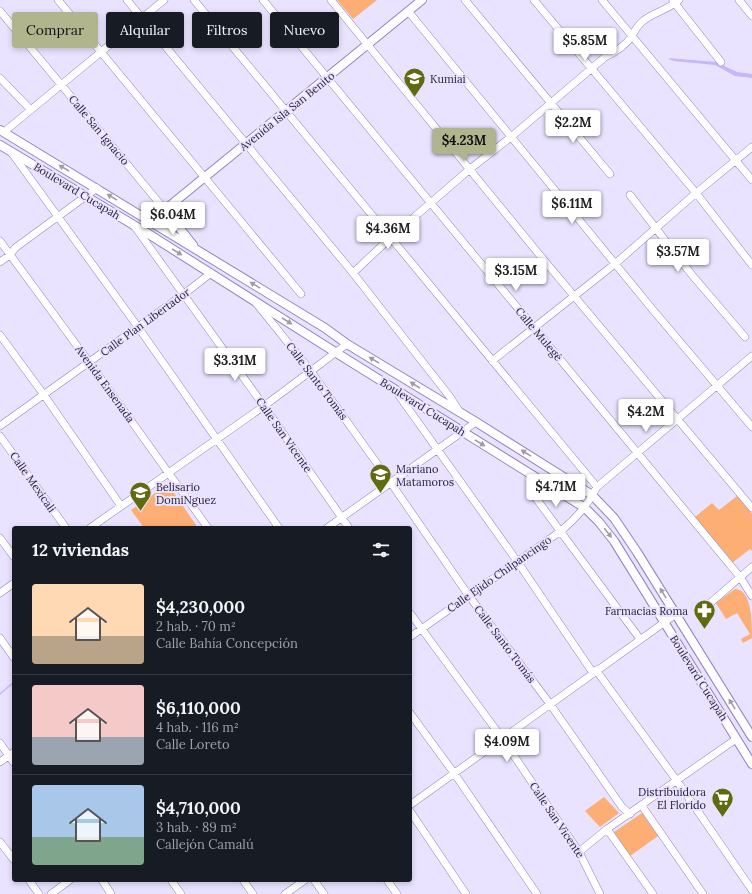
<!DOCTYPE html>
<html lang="es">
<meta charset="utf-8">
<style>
:root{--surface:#171b24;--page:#242831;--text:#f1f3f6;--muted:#9ea1a6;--line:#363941;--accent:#b0b58e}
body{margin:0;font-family:Lora,serif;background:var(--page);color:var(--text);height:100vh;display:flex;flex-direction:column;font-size:15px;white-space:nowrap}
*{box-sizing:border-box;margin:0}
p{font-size:13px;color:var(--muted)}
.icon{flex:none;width:22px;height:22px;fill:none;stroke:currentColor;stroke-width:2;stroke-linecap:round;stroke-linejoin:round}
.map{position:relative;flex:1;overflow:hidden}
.drawer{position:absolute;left:12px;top:526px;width:400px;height:356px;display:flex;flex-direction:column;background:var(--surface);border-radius:4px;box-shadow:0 2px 6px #0003}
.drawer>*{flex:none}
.top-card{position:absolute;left:12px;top:12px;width:400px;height:36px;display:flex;gap:8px}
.price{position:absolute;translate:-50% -34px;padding:0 9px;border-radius:4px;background:#fff;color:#222;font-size:13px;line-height:26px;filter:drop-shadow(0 1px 2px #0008)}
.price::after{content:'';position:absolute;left:50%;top:24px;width:12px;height:9px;margin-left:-6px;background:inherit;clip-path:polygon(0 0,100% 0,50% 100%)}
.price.selected{background:var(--accent);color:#111}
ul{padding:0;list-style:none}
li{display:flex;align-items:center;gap:12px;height:100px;padding:0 20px}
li+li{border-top:1px solid var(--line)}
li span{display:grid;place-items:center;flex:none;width:112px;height:80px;border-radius:4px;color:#555}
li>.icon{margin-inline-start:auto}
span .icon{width:48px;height:48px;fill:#fffc;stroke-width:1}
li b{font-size:17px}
h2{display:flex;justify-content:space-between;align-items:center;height:48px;padding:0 20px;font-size:17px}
.pill{padding:0 14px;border-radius:4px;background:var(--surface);box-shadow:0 2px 6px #0003;font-size:14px;line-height:36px}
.pill.selected{background:var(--accent);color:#111}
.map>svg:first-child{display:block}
.green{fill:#fcae75}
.water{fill:#c7b6f9}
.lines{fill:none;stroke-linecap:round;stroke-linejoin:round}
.stream{stroke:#c7b6f9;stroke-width:1.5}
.minor-casing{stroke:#9482c2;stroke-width:8}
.major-casing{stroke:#9482c2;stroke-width:10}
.minor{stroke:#fff;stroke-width:7}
.major{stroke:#fff;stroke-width:8}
.oneway{fill:#9f9ba7}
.labels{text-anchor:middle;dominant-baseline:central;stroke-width:4;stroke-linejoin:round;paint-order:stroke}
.poi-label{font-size:11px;fill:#29213b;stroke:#e9e3ff;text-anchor:start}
.street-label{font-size:11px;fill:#29213b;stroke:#e9e3ff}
</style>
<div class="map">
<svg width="752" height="894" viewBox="0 0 752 894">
<rect width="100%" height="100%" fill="#e9e3ff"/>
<!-- green -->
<path class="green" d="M 337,0 L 377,0 L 353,19 Z
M 168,484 L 198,528 L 144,528 L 131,510 Z
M 737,496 L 752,514 L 752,551 L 750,549 L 732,563 L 695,517 L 712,503 L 719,510 Z
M 735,589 C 752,589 752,623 752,638 L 743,643 L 741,639 L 750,634 L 737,613 L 726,619 L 716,603 Z
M 604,797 L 619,813 L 600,827 L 585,811 Z
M 642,813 L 658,836 L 630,856 L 614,832 Z"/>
<!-- water -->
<path class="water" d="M 668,58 L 716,62 L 737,72 L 752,74 L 752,78 L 735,76 L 715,65 L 674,61 L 671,60 Z"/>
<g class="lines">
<!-- stream -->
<path class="stream" d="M 0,694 L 14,682"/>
<defs>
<path id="minor" d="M 58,0 L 301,294
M 127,0 L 353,273 L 450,397 L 459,411
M 194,0 L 597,487
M 263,0 L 740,577 L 752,596
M 331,0 L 538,253 L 752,508
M 465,0 L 610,174
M 534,0 L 696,193 L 752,265
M 602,0 L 752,180
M 739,0 L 752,16
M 673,1 L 721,62
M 0,11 L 165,210
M 408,11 L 653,310 L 752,427
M 0,78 L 31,110
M 4,132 L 164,0
M 11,152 L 138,327 L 279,528
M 630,195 L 692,275 L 745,337
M 135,227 L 264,406 L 349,528
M 0,241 L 89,362 L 208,528
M 0,262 L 10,255 L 15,248 L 97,188
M 353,273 L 390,238 L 470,169 L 511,137 L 605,57 C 616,52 625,46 632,36 C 635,30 638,25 643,21 C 654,12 668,10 679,0
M 256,303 L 310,370 L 391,483 L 469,596 L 550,704 L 622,807 L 630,814
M 0,335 L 44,395 L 121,506
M 492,361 L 616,263 L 696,193 L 752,147
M 395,390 L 517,561 L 593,673
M 0,426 L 184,294 L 211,273
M 0,436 L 66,528
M 535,497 L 640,639
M 90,528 L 264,406 L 347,344
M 327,528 L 476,422
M 0,538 L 14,557
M 0,593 L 14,583
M 701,611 L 752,567
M 410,613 L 502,738 L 579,852 L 600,894
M 410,637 L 561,531 C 577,517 587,506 597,487 L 752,356
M 0,638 L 14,658
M 596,670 L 677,781 L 752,890
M 410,713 L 454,773 L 537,894
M 0,743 L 14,763
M 0,762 L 14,752
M 410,805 L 676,614
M 642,806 L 703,894
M 410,811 L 466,894
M 607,829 L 653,894
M 0,842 L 14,860
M 579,852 L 607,829 L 736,739
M 29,880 L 39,894
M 102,880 L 111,894
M 171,880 L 181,894
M 243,880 L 253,894
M 314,880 L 324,894
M 387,880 L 397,894
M 51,894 L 70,880
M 285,894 L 305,880"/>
<path id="major" d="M 0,130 L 325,328 L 347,344 L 476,422 L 592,495 L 614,518 L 637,552 L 752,737
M 0,145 L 147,233 L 335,352 L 585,508 L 599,522 L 614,541 L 752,764
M 165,210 L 193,245
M 151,221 L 422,0"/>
</defs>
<!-- minor casing -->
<use href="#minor" class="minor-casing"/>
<!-- major casing -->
<use href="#major" class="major-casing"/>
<!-- minor -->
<use href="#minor" class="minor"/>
<!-- major -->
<use href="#major" class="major"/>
</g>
<!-- one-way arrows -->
<defs><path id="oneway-solid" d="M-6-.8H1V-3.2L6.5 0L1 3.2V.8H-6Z"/></defs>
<g class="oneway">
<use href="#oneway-solid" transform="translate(64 168) rotate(-149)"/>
<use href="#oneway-solid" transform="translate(112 197) rotate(-149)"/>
<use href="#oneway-solid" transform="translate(177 252) rotate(32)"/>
<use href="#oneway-solid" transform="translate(255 285) rotate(-149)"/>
<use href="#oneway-solid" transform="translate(287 321) rotate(32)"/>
<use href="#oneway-solid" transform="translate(374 360) rotate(-149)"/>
<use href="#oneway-solid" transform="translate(415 385) rotate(-148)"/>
<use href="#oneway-solid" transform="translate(480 443) rotate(32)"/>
<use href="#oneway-solid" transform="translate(526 453) rotate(-148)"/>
<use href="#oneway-solid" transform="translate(608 533) rotate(51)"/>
<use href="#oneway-solid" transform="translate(663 593) rotate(-122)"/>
<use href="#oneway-solid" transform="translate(732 704) rotate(-122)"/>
</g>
<!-- icons -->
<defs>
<symbol id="school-pin" viewBox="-11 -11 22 30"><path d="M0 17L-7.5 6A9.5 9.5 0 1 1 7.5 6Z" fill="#606a0f" stroke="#e9e3ff"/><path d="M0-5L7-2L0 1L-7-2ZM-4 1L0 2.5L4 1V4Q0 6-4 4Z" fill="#fff"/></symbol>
<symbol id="pharmacy-pin" viewBox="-11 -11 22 30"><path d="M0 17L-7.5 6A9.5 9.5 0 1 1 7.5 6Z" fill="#606a0f" stroke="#e9e3ff"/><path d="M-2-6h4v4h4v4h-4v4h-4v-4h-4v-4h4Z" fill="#fff"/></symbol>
<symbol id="supermarket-pin" viewBox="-11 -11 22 30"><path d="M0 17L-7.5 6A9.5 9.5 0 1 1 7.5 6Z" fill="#606a0f" stroke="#e9e3ff"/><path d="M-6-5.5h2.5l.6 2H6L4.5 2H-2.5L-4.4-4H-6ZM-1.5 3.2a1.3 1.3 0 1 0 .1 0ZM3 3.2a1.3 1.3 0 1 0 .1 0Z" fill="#fff"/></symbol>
</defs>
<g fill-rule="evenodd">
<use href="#school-pin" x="402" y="66" width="25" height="34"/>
<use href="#school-pin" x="368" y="462" width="25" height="34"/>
<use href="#school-pin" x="128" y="480" width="25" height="34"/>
<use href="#pharmacy-pin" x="692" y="598" width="25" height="34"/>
<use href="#supermarket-pin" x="710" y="786" width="25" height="34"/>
</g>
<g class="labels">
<!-- poi labels -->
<g class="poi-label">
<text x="430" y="79">Kumiai</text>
<text x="396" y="469">Mariano<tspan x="396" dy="13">Matamoros</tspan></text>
<text x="156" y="487">Belisario<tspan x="156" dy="13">DomiNguez</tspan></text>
<text x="688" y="611" text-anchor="end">Farmacias Roma</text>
<text x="706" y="792" text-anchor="end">Distribuidora<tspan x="706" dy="13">El Florido</tspan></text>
</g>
<!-- street labels -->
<g class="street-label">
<text transform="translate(287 111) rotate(-39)">Avenida Isla San Benito</text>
<text transform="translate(99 130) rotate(50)">Calle San Ignacio</text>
<text transform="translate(77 191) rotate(31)">Boulevard Cucapah</text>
<text transform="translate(145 322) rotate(-36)">Calle Plan Libertador</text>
<text transform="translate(539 334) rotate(50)">Calle Mulegé</text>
<text transform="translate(317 381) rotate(53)">Calle Santo Tomás</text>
<text transform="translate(105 384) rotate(54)">Avenida Ensenada</text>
<text transform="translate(423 407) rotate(32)">Boulevard Cucapah</text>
<text transform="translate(284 435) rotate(55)">Calle San Vicente</text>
<text transform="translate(33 482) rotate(55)">Calle Mexicali</text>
<text transform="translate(499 574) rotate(-35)">Calle Ejido Chilpancingo</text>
<text transform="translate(505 644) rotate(53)">Calle Santo Tomás</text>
<text transform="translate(699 678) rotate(58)">Boulevard Cucapah</text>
<text transform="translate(557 820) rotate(56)">Calle San Vicente</text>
</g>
</g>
</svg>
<b class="price" style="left:585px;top:62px">$5.85M</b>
<b class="price" style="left:573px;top:144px">$2.2M</b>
<b class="price selected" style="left:464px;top:162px">$4.23M</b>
<b class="price" style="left:572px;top:225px">$6.11M</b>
<b class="price" style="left:173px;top:236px">$6.04M</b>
<b class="price" style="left:388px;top:250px">$4.36M</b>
<b class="price" style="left:678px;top:273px">$3.57M</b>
<b class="price" style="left:516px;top:292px">$3.15M</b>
<b class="price" style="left:235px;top:382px">$3.31M</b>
<b class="price" style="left:646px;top:433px">$4.2M</b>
<b class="price" style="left:556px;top:508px">$4.71M</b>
<b class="price" style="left:507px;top:763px">$4.09M</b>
<div class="top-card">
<a class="pill selected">Comprar</a>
<a class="pill">Alquilar</a>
<a class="pill">Filtros</a>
<a class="pill">Nuevo</a>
</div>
<section class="drawer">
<h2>12 viviendas<svg class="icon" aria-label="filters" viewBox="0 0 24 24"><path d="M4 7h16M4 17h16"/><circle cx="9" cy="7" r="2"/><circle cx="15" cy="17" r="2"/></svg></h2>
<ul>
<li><span style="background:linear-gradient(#ffd9b3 65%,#b9a48a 0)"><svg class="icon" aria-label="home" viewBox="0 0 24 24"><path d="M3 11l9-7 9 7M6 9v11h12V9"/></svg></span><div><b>$4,230,000</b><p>2 hab. · 70 m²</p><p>Calle Bahía Concepción</p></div></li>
<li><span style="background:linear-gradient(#f6c9c9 65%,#9aa5b1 0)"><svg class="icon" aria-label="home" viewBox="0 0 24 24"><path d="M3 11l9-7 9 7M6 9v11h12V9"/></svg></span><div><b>$6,110,000</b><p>4 hab. · 116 m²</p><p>Calle Loreto</p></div></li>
<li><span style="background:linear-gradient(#a9c7e8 65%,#7fa58c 0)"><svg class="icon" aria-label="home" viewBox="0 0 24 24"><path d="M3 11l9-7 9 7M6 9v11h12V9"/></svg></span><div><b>$4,710,000</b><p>3 hab. · 89 m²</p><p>Callejón Camalú</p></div></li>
</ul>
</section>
</div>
